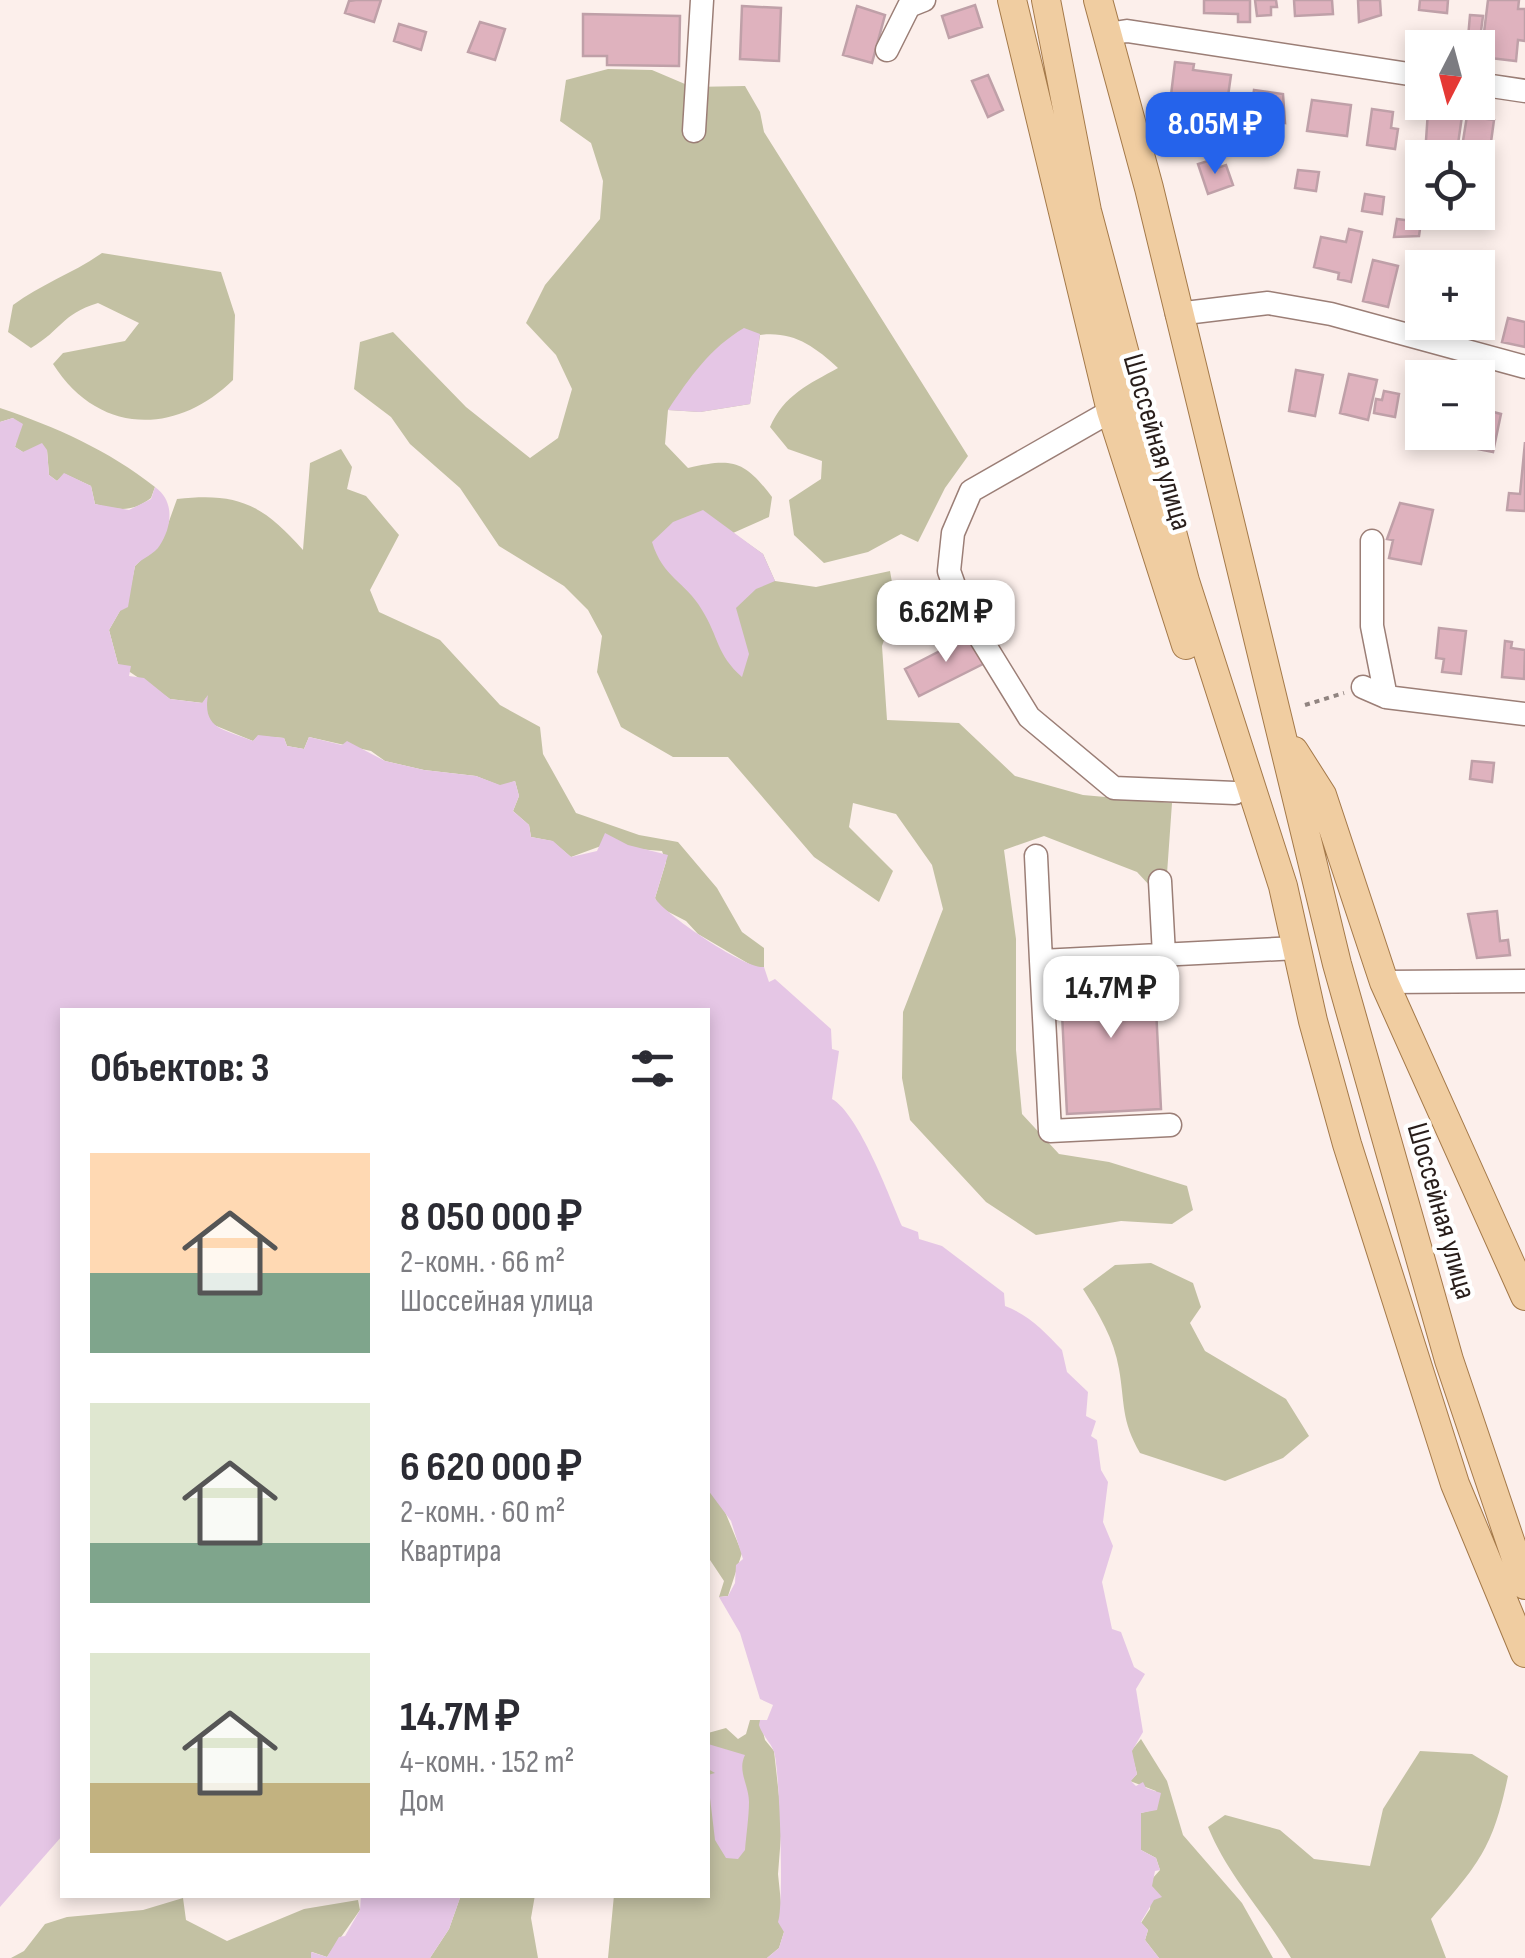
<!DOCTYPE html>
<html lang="ru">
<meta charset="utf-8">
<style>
:root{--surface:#fff;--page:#f2f2f3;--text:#2b2b33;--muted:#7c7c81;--accent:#2563eb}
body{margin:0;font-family:"Sofia Sans Condensed",sans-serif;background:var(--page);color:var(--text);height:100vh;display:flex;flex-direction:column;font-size:38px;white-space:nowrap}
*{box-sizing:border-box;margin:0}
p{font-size:32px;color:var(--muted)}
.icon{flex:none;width:55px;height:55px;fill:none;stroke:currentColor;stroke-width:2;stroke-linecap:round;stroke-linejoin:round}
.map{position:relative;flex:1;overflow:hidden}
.sheet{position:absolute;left:60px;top:1008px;width:650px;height:890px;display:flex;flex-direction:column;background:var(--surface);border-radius:0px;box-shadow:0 5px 15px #0003}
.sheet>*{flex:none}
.needle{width:65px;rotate:186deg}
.controls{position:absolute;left:1405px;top:30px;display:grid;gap:20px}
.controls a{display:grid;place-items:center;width:90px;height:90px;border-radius:0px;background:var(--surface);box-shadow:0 5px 15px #0003;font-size:50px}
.price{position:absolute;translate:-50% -85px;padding:0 22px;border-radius:20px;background:#fff;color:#222;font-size:32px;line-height:65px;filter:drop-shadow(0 2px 5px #0008)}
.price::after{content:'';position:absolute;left:50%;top:60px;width:30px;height:22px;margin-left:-15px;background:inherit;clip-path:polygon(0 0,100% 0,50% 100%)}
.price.on{background:var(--accent);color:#fff}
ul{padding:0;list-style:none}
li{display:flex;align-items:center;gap:30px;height:250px;padding:0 30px}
li span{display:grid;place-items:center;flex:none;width:280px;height:200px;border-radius:0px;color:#555}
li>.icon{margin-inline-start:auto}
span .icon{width:120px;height:120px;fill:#fffc;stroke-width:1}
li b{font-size:42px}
h2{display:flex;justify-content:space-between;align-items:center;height:120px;padding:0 30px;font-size:42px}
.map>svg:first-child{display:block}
.green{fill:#c3c1a3}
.water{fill:#e5c6e5}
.building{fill:#dfb2be;stroke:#bfa0a8;stroke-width:2.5}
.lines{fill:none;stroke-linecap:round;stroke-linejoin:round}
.minor-casing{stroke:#9b7e76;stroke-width:25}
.major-casing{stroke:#a47949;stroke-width:30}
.path{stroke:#908480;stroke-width:4;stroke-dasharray:5 5;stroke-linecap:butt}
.minor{stroke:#fff;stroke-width:22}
.major{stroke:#f0cda1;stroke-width:28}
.labels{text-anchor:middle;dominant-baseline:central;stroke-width:9;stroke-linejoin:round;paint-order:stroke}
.street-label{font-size:30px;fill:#281d1a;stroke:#fff}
</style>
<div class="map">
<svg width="1525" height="1958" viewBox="0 0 1525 1958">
<rect width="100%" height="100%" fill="#fcefeb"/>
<!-- green -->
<path class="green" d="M 608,69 L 652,70 L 692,87 L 745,86 L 760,112 L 764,132 L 968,456 L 945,488 L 918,542 L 901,534 L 868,552 L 824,563 L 794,535 L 789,500 L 821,479 L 822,461 L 788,449 L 770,427 C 784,395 809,384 838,368 C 814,346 793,331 760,335 L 750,404 L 700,412 L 668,410 L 665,444 L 688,468 C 732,458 744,460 772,497 L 769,517 L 733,533 L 763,554 L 775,581 L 816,587 L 890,571 L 896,605 L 882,646 L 887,720 L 959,723 L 1015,776 L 1083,795 L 1172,803 L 1165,902 L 1137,872 L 1044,836 L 1004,850 L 1016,939 L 1016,1050 L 1022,1114 L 1059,1154 L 1109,1162 L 1187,1186 L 1193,1210 L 1172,1224 L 1121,1221 L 1036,1235 L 986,1202 L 910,1120 L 902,1078 L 903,1012 L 943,909 L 932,865 L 896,814 L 853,803 L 849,827 L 893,871 L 879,902 L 814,857 L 728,757 L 673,757 L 621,727 L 597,672 L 602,636 L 588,610 L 564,586 L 499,546 L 460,488 L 410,444 L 391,417 L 354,389 L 360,342 L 393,332 L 466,407 L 530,458 L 558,438 L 572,389 L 556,355 L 526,323 L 545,285 L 600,219 L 603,181 L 591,143 L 560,121 L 566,80 Z
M 102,253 L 221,272 L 235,315 L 233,380 C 176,436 98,435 53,364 L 63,353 L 125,341 L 139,323 L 98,303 C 60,315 63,329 31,348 L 8,332 L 13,305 C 41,284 72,274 102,253 Z
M 0,408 C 56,427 108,450 155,487 L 151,498 C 132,513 117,510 95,504 L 91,486 L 65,474 L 57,481 L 49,475 L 47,450 L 23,452 L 15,447 L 19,429 L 13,418 L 0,422 Z
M 341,449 L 352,467 L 347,489 L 366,496 L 399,535 L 370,590 L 379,612 L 440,640 L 500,705 L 540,727 L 543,754 L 576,813 L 639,835 L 678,842 L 717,888 L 742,932 L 764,948 L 764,967 L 756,968 L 698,934 L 686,921 L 659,907 L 655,898 L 666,862 L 662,851 L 601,846 L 571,857 L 552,841 L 531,837 L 529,825 L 513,811 L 519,796 L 515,781 L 501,786 L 476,776 L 424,770 L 385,761 L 371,751 L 309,737 L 304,749 L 287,746 L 284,738 L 258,736 L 253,741 L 209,723 L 205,716 L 206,698 L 203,703 L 170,699 L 118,664 L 109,630 L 129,595 L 135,566 L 163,538 L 177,499 C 239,492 263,505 303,550 L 310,463 Z
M 1151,1263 L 1193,1283 L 1201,1307 L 1190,1323 L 1205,1351 L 1286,1399 L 1309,1436 L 1283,1458 L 1225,1481 L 1140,1453 C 1121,1420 1125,1404 1119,1369 C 1114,1339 1099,1314 1083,1289 L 1115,1265 Z
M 708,1490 L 721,1502 L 742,1553 L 728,1596 L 719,1597 L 724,1581 L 708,1557 Z
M 750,1720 L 760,1720 L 765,1740 L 774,1751 L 782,1823 L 778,1874 L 784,1932 L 779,1948 L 767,1958 L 608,1958 L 614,1895 L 708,1895 L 708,1733 L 726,1728 L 738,1739 L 746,1734 Z
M 1141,1739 L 1167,1781 L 1183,1835 L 1242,1903 L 1273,1958 L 1159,1958 L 1145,1940 L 1148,1930 L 1141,1923 L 1150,1909 L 1152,1879 L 1160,1870 L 1156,1858 L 1141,1850 L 1141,1813 L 1157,1809 L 1156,1791 L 1130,1781 L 1137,1774 L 1131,1751 Z
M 1420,1751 L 1472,1754 L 1508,1776 C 1493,1848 1479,1864 1431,1919 L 1446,1958 L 1291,1958 C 1263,1910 1229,1878 1208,1827 L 1225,1815 L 1280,1830 L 1314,1859 L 1370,1866 L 1383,1809 Z
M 461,1895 L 535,1895 L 531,1918 L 538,1958 L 430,1958 L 449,1929 Z
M 183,1898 L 186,1920 L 227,1941 L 304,1909 L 358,1900 L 360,1910 L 327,1957 L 312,1952 L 311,1958 L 11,1958 L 24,1951 L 45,1924 L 67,1917 L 143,1910 Z"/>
<!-- water -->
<path class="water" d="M 744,328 L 760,334 L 750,404 L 700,412 L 668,410 C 690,377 710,348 744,328 Z
M 13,418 L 23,424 L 15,447 L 23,452 L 42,443 L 47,450 L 49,475 L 57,481 L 64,473 L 91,486 L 95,504 L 129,510 L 151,499 L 155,487 C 176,502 171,528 160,545 C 155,554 142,558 135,566 L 128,607 L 120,611 L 109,630 L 118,664 L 131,666 L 129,676 L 144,678 L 170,699 L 202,703 L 208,695 C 202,730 225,729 253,741 L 258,735 L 284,738 L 287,746 L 304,749 L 309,737 L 342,745 L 347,741 L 385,761 L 424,770 L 476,776 L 500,785 L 515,781 L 519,796 L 513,811 L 529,825 L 531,837 L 553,841 L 571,857 L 597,851 L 605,833 L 628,845 L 668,855 L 655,898 C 663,913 746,970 764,967 L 769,982 L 775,979 L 831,1029 L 832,1049 L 839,1051 L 832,1099 C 859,1114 890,1198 902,1226 L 918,1232 L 919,1239 L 942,1246 L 1004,1293 L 1005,1306 C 1029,1315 1044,1331 1062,1350 L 1067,1372 L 1088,1392 L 1086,1416 L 1096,1421 L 1091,1436 L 1097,1440 L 1101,1470 L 1108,1482 L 1103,1522 L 1113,1546 L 1102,1582 L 1112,1629 L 1121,1632 L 1134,1667 L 1145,1674 L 1136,1689 L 1143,1732 L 1132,1751 L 1137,1774 L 1131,1781 L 1136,1786 L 1143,1782 L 1146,1788 L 1161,1793 L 1157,1810 L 1141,1813 L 1141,1850 L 1156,1858 L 1160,1870 L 1155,1871 L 1152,1886 L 1162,1897 L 1154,1900 L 1141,1922 L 1148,1930 L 1145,1940 L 1159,1958 L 767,1958 L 779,1948 L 784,1932 L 778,1922 C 784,1910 780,1770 774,1752 C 771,1743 762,1735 759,1725 L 760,1720 L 767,1720 L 773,1705 L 760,1699 L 740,1633 L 719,1597 L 728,1596 L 735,1583 L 736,1565 L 743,1559 L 731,1521 L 708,1490 L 708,1010 L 62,1010 L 62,1836 L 0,1907 L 0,422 Z
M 703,510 L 763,554 L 775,581 L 756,589 L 736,608 L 749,654 L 742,677 C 716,654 719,637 702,610 C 685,581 663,578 652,542 L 673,522 Z
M 708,1744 L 745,1755 C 737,1771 749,1785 749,1802 C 749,1816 746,1837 745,1850 L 738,1859 L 726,1858 L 715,1840 L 708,1781 L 708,1775 L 715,1773 L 708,1769 Z
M 361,1895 L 461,1895 L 449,1929 L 430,1958 L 311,1958 L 311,1952 L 327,1957 L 339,1937 L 345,1936 L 360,1910 Z"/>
<!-- building -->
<path class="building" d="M 356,0 L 381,0 L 374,22 L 345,13 L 349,1 Z
M 1204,0 L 1250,0 L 1250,22 L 1238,22 L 1238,14 L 1204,13 Z
M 1255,0 L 1276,0 L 1277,7 L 1271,7 L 1271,15 L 1257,16 Z
M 1294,0 L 1332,0 L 1333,14 L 1295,16 Z
M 1358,0 L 1380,0 L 1381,15 L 1359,22 Z
M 1420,0 L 1448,0 L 1447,13 L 1419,10 Z
M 1488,0 L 1519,0 L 1518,9 L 1525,9 L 1525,41 L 1518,40 L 1516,61 L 1481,57 Z
M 975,5 L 982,27 L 949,38 L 942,16 Z
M 742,6 L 781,8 L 779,61 L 740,59 Z
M 857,6 L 885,15 L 872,63 L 843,55 Z
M 583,14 L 680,16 L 679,66 L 607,65 L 607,56 L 583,56 Z
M 1470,15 L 1483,16 L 1480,39 L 1468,38 Z
M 480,22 L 505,29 L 495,60 L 468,52 Z
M 399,24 L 426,32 L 421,50 L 394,41 Z
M 1175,62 L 1194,64 L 1193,70 L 1231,75 L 1227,103 L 1171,95 Z
M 988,75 L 1003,110 L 988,117 L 972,81 Z
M 1254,90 L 1283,94 L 1285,123 L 1250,118 Z
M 1312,100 L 1351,105 L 1347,136 L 1307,131 Z
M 1372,109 L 1393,112 L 1391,128 L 1398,129 L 1395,149 L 1367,145 Z
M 1428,111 L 1462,116 L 1456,158 L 1425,155 Z
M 1467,116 L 1494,120 L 1489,157 L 1479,156 L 1479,150 L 1462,147 Z
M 1211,160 L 1214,169 L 1226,165 L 1233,185 L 1208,194 L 1198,164 Z
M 1298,170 L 1319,172 L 1316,191 L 1295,188 Z
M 1365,194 L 1384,197 L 1382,214 L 1362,211 Z
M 1397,219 L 1421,222 L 1419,236 L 1394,237 Z
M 1349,229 L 1362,232 L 1351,282 L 1338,279 L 1339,273 L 1314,267 L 1321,237 L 1346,242 Z
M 1373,260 L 1398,266 L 1388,307 L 1363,301 Z
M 1508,318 L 1525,322 L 1525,347 L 1502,342 Z
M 1296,370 L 1323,375 L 1315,416 L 1289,411 Z
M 1349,374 L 1377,380 L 1368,420 L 1340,413 Z
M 1384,391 L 1399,394 L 1395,417 L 1374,413 L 1376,399 L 1382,400 Z
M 1482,409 L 1501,414 L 1493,452 L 1473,448 Z
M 1525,442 L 1525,511 L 1507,510 L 1509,493 L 1520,494 Z
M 1400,503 L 1433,510 L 1421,564 L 1389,558 L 1393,540 L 1387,539 Z
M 1439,628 L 1466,631 L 1461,674 L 1442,672 L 1444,659 L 1436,658 Z
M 973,634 L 987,662 L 919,696 L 905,669 Z
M 1505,641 L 1512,642 L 1511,648 L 1525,650 L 1524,679 L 1502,677 Z
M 1472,761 L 1494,763 L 1492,782 L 1470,779 Z
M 1497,911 L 1500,941 L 1508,940 L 1510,955 L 1477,958 L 1468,914 Z
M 1154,968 L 1161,1109 L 1067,1114 L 1060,973 Z"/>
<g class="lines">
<defs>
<path id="minor" d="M 1108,34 L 1127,31 L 1422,76
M 887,50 L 909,6 L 924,0
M 1478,84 L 1525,91
M 694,131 L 702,0
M 1177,314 L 1268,303 L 1331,314 L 1525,367
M 1111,411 L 971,491 L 953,533 L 949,571 L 962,608 L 1029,717 L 1114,788 L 1235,793
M 1372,541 L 1372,626 L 1386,697
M 1363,687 L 1386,697 L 1525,714
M 1036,856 L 1041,961
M 1160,881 L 1164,955
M 1384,982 L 1525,981
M 1170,1125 L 1050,1131 L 1041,961 L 1297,948"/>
<path id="major" d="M 1012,0 L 1111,411 L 1186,645
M 1046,0 L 1087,211 L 1185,581 L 1283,886 L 1313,1021 L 1347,1144 L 1455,1484 L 1525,1653
M 1098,0 L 1149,188 L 1337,964 L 1449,1360 L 1525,1585
M 1294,751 L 1322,795 L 1384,982 L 1525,1296"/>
</defs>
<!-- minor casing -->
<use href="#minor" class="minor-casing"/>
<!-- major casing -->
<use href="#major" class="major-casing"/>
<!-- path -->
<path class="path" d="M 1305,705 L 1344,693"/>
<!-- minor -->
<use href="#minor" class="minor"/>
<!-- major -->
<use href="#major" class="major"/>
</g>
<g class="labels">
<!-- street labels -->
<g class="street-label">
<text transform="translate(1157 442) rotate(74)">Шоссейная улица</text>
<text transform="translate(1441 1211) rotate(74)">Шоссейная улица</text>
</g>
</g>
</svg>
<div class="controls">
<a><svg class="needle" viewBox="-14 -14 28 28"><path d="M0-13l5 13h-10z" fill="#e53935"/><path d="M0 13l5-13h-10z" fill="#7c7c81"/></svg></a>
<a><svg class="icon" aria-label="locate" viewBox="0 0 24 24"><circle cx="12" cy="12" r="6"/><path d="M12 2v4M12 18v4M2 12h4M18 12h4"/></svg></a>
<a>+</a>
<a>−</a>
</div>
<b class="price on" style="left:1215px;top:177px">8.05M ₽</b>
<b class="price" style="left:946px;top:665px">6.62M ₽</b>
<b class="price" style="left:1111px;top:1041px">14.7M ₽</b>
<section class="sheet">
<h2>Объектов: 3<svg class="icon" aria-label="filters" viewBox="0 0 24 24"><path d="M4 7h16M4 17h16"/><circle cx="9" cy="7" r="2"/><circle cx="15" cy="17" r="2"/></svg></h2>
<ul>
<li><span style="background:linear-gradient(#ffd9b3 60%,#7fa58c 0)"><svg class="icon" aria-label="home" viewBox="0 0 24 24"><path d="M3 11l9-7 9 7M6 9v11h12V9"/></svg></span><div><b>8 050 000 ₽</b><p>2-комн. · 66 m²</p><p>Шоссейная улица</p></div></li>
<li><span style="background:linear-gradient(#dfe7d0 70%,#7fa58c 0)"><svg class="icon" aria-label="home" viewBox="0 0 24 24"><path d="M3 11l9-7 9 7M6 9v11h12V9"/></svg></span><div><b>6 620 000 ₽</b><p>2-комн. · 60 m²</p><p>Квартира</p></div></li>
<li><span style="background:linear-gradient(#dfe7d0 65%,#c2b280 0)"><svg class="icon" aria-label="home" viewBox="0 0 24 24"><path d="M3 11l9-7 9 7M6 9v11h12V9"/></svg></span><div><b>14.7M ₽</b><p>4-комн. · 152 m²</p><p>Дом</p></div></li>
</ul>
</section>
</div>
